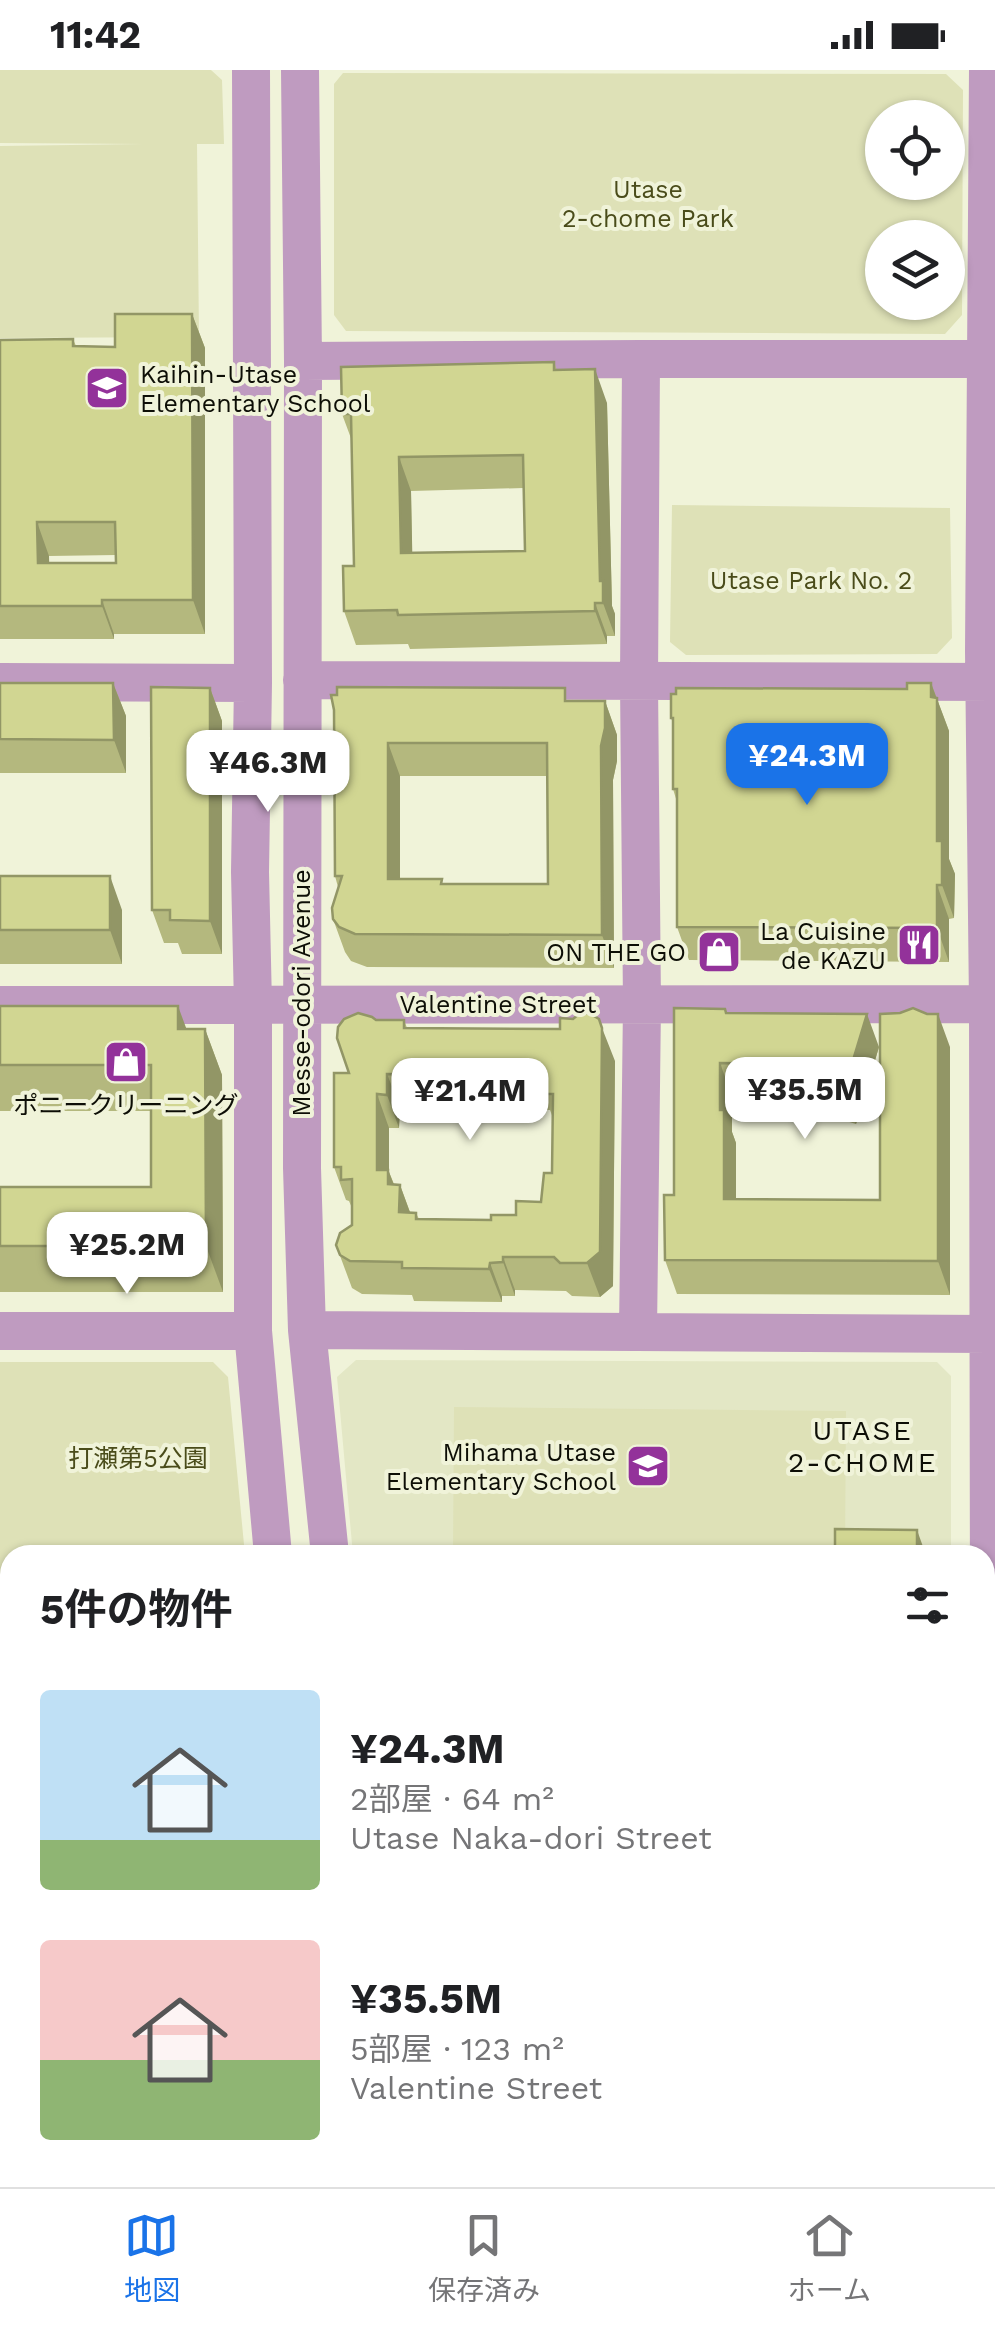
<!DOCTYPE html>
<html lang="ja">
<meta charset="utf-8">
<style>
:root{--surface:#fff;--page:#f6f6f6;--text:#202124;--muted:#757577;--line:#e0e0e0;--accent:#1a73e8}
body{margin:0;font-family:"Work Sans","Noto Sans JP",sans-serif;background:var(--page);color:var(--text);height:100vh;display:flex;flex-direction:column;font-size:38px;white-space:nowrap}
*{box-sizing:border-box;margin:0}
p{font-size:32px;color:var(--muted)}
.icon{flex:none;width:55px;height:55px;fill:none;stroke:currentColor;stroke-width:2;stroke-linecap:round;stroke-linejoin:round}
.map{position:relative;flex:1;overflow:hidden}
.details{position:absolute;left:0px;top:1475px;width:995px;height:642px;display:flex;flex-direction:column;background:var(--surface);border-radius:30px 30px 0 0;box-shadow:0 2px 8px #0004}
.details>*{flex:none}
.buttons{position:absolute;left:865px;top:30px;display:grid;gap:20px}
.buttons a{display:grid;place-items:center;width:100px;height:100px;border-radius:50%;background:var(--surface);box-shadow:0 2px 8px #0004;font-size:50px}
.price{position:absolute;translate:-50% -85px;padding:0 22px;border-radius:20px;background:#fff;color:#222;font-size:32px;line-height:65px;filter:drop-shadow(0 2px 5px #0008)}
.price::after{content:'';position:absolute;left:50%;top:60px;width:30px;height:22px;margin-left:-15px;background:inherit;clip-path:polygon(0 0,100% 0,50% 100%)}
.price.selected{background:var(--accent);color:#fff}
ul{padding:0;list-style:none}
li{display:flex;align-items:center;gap:30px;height:250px;padding:0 40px}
li span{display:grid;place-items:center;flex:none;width:280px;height:200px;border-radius:10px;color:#555}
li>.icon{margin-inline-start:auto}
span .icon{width:120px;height:120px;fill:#fffc;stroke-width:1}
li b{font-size:42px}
h2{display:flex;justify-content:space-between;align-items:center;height:120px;padding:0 40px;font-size:42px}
.status{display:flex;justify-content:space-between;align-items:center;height:70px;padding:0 50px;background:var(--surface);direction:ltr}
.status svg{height:28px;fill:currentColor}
.tabs{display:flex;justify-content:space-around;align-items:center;height:140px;border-top:2px solid var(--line);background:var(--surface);font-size:28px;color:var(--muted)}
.tabs a{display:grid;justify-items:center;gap:5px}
.tabs .selected{color:var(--accent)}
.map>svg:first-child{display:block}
.built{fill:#e3e7c5}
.green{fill:#dee1b7;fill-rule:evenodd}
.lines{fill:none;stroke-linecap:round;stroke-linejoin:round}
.tertiary{stroke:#bf9bc0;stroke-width:38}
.wall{fill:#b4b87e;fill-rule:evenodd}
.shaded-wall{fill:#929666}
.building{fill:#d1d692;stroke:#929666;stroke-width:2.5;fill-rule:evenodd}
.labels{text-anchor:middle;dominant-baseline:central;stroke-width:8;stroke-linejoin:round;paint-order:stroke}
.park-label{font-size:25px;fill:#4a4c1a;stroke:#f0f3d9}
.poi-label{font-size:25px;fill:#0d0e06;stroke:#f0f3d9;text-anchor:end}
.street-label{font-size:25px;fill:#0d0e06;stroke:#f0f3d9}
.neighbourhood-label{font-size:28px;letter-spacing:2.5px;fill:#0d0e06;stroke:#f0f3d9}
</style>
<div class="status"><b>11:42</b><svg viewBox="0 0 49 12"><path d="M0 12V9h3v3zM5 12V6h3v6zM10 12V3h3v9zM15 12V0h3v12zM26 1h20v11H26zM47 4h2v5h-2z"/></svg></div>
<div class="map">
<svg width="995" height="2117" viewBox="0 0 995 2117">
<rect width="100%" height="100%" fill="#f0f3d9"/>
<!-- built -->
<path class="built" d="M 356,1290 L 937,1292 L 951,1306 L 951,1485 L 353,1485 L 337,1307 Z
M 0,1939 L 10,2108 L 374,2108 L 377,2117 L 0,2117 Z"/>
<!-- green -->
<path class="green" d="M 0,0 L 211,0 L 222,10 L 224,74 L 197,74 L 199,267 L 0,268 L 0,76 L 143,74 L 0,73 Z
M 343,3 L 946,4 L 963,20 L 962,245 L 945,264 L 346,261 L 334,245 L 334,14 ZM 882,48 L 948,48 L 948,112 L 882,112 ZM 882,168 L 948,168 L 948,232 L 882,232 Z
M 672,435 L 950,438 L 952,568 L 937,584 L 686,585 L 670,572 Z
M 0,1292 L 213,1292 L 228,1307 L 245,1485 L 10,1485 L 10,1551 L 0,1551 Z
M 454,1337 L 846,1341 L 845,1485 L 453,1485 Z"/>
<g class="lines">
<!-- tertiary -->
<path class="tertiary" d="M 251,0 L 253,613 L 250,802 L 253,935 L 253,1261 L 273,1485
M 300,0 L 303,291 L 302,1098 L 307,1260 L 330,1485
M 303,291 L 641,289 L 995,289
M 302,610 L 995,612
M 0,612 L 253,613
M 0,935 L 995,934
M 307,1260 L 988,1264
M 0,1261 L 253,1261
M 638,1262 L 642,934 L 639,612 L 641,289
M 0,1909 L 10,1909
M 985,1945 L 989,1550 L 988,934 L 984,581 L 988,0
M 404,2108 L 407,2117
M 455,2108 L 458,2117
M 972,2117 L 975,2108"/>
</g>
<!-- wall -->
<path class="wall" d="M 192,244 L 205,278 L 205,564 L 114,564 L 114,569 L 0,569 L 0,270 L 73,269 L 76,276 L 115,277 ZM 116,485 L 116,493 L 49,493 L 49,486 Z
M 554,292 L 557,300 L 607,333 L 612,536 L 615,544 L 615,566 L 607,566 L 607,574 L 410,579 L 408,574 L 356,575 L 344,541 L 354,496 L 352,371 L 342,344 ZM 523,418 L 525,481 L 412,483 L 411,421 Z
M 0,613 L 113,613 L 126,646 L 126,703 L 0,703 Z
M 931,613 L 949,661 L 949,789 L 955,804 L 954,848 L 949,849 L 949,892 L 689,890 L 677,857 L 677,732 L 673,719 L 673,653 L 671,648 L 907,619 Z
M 210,618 L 222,651 L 222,884 L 182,884 L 178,873 L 164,873 L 152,840 Z
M 569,631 L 605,631 L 617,665 L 617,691 L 613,710 L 614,898 L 367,897 L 351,891 L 345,882 L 333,849 L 338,817 L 335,806 L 334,640 ZM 400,706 L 548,706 L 548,814 L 443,814 L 400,809 Z
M 0,806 L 122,840 L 122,894 L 0,894 Z
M 0,936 L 186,959 L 205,959 L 222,1005 L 223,1222 L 0,1222 L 0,1117 L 151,1117 L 151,1041 L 0,1041 Z
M 725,939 L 727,943 L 879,977 L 856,1054 L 836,1048 L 828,1027 L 732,1026 L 732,1062 L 736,1073 L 736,1129 L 880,1130 L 950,977 L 950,1225 L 677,1224 L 665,1190 L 674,1125 Z
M 376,950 L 404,950 L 407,958 L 615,991 L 613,1216 L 600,1227 L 572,1226 L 566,1221 L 515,1220 L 515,1226 L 502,1226 L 502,1232 L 414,1231 L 412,1225 L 362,1224 L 352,1218 L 336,1175 L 352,1155 L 352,1138 L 349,1131 L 346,1130 L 334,1097 L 349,1003 ZM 400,1037 L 550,1040 L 553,1048 L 552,1103 L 541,1132 L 516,1145 L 491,1150 L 419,1149 L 416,1143 L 410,1142 L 400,1115 L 394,1114 L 389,1102 L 389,1058 L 399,1058 Z
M 0,1573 L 10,1573 L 10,1773 L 0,1773 Z
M 0,1779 L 10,1779 L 10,1869 L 0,1870 Z
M 10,2108 L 87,2108 L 78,2117 L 39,2117 L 30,2108 L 30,2117 L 0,2117 Z
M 228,2108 L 352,2108 L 355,2117 L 232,2117 L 239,2115 L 238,2111 L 230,2113 Z"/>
<!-- shaded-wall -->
<path class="shaded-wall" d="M 192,244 L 205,278 L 205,564 L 193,530 Z
M 595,299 L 607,333 L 612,536 L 615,544 L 615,566 L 603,533 L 600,511 Z
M 399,387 L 411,421 L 413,517 L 401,483 Z
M 37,452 L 49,486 L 50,527 L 38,493 Z
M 102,530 L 114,564 L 114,569 L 102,536 Z
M 595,533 L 607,566 L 607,574 L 595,541 Z
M 113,613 L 126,646 L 126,703 L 114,670 Z
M 931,613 L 949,661 L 949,789 L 955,804 L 954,848 L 942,815 L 937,771 Z
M 210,618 L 222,651 L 222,884 L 210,851 Z
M 605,631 L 617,665 L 617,691 L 613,710 L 614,898 L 602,865 L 601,676 Z
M 388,673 L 400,706 L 400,842 L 388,809 Z
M 110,806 L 122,840 L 122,894 L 110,860 Z
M 937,815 L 949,849 L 949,892 L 937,858 Z
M 178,936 L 195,982 L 178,959 Z
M 867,944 L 879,977 L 856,1054 L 844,1020 Z
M 938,944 L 950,977 L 950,1225 L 938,1191 Z
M 602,958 L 615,991 L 613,1216 L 600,1227 L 587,1193 Z
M 205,959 L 222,1005 L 223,1222 L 206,1176 Z
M 720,993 L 732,1026 L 732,1062 L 736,1073 L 736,1163 L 724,1129 L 720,1040 Z
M 387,1004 L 400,1037 L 399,1058 L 387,1025 Z
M 377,1024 L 389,1058 L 389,1102 L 400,1131 L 400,1115 L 412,1148 L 411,1175 L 377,1100 Z
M 503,1187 L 515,1220 L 515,1226 L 503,1192 Z
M 490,1193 L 502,1226 L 502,1232 L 489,1199 Z
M 917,1460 L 926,1485 L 917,1485 Z
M 18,2108 L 30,2108 L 30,2117 L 18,2117 Z
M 46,2108 L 56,2108 L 60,2117 L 49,2117 Z
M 59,2108 L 87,2108 L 78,2117 L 62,2117 Z
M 925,2108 L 940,2108 L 940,2117 L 912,2117 Z"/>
<!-- building -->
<path class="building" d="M 115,244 L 192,244 L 193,530 L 102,530 L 102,536 L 0,536 L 0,270 L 73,269 L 73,276 L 115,277 ZM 37,452 L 115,452 L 116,493 L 38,493 Z
M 554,292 L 554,300 L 595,299 L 600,511 L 603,511 L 603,533 L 595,533 L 595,541 L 398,545 L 397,540 L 344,541 L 343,496 L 354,496 L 351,344 L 342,344 L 341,297 ZM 523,385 L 525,481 L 401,483 L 399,387 Z
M 0,613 L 113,613 L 114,670 L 0,669 Z
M 907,613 L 931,613 L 931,627 L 937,628 L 937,771 L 942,771 L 942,815 L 937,815 L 937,858 L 677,857 L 677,719 L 673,719 L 673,648 L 671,648 L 671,624 L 676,624 L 676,618 L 907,619 Z
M 151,617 L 210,618 L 210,851 L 170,850 L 170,840 L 152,840 Z
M 337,617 L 565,618 L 565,631 L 605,631 L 605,658 L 601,676 L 602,865 L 355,864 L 339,857 L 333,849 L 332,838 L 342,806 L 335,806 L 334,640 L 331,625 L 337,625 ZM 388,673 L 547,673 L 548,814 L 441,814 L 442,809 L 388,809 Z
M 0,806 L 110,806 L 110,860 L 0,860 Z
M 0,936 L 178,936 L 178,959 L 205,959 L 206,1176 L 0,1176 L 0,1117 L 151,1117 L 151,995 L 0,995 Z
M 674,938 L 725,939 L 726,943 L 867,944 L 844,1020 L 824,1014 L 830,994 L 720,993 L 720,1040 L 724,1040 L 724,1129 L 880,1130 L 880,944 L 900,943 L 913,938 L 927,944 L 938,944 L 938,1191 L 665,1190 L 664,1125 L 674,1125 Z
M 358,943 L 372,947 L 376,950 L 404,950 L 404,958 L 560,959 L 560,948 L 573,949 L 579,944 L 589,943 L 599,949 L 602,958 L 600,1182 L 587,1193 L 560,1193 L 554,1187 L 503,1187 L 503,1192 L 490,1193 L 489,1199 L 402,1198 L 402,1192 L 350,1191 L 340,1185 L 336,1175 L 340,1163 L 352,1155 L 352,1109 L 341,1110 L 341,1097 L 334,1097 L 334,1003 L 349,1003 L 337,968 L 338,957 L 344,949 ZM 387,1004 L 544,1007 L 544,1024 L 553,1024 L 552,1103 L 544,1103 L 541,1132 L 516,1131 L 516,1145 L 491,1145 L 491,1150 L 416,1149 L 416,1143 L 399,1142 L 400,1115 L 388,1114 L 388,1100 L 377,1100 L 377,1024 L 387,1025 Z
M 835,1459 L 917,1460 L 917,1485 L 835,1485 Z
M 0,1573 L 10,1573 L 10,1740 L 0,1740 Z
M 0,1779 L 10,1779 L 10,1836 L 0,1836 Z
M 0,1931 L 10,1931 L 10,2108 L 18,2108 L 18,2117 L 0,2117 Z
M 237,2108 L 349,2108 L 351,2117 L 232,2117 L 239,2115 Z
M 502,2108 L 925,2108 L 912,2117 L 505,2117 Z
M 102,2114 L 195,2114 L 195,2117 L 102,2117 Z"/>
<!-- icons -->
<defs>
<symbol id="school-square" viewBox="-11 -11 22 22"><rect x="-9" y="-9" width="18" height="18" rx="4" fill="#93329a" stroke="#f0f3d9"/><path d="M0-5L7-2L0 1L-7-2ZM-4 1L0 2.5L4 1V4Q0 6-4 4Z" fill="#fff"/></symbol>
<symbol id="restaurant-square" viewBox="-11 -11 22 22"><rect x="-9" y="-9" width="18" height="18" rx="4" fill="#93329a" stroke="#f0f3d9"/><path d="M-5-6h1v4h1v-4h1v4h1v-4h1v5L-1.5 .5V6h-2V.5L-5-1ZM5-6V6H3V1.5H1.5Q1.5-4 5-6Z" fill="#fff"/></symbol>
<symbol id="shop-square" viewBox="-11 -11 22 22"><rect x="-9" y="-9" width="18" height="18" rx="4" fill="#93329a" stroke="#f0f3d9"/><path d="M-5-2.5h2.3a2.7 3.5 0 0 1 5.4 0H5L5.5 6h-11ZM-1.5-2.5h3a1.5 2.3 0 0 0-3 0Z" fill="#fff"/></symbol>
</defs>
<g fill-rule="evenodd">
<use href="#school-square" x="82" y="293" width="50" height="50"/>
<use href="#restaurant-square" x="894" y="850" width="50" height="50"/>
<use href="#shop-square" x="694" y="857" width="50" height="50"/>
<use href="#shop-square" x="101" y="967" width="50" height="50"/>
<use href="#school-square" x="623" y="1371" width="50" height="50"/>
</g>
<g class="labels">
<!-- park labels -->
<g class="park-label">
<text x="648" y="119">Utase<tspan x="648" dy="29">2-chome Park</tspan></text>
<text x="811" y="510">Utase Park No. 2</text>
<text x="138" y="1388">打瀬第5公園</text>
</g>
<!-- poi labels -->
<g class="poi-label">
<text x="140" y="304" text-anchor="start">Kaihin-Utase<tspan x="140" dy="29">Elementary School</tspan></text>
<text x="886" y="861">La Cuisine<tspan x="886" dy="29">de KAZU</tspan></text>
<text x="686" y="882">ON THE GO</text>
<text x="126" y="1035" text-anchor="middle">ポニークリーニング</text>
<text x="616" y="1382">Mihama Utase<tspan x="616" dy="29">Elementary School</tspan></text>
</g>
<!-- street labels -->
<g class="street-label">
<text transform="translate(301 923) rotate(-90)">Messe-odori Avenue</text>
<text x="498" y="934">Valentine Street</text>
</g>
<!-- neighbourhood labels -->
<g class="neighbourhood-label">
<text x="863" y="1360">UTASE<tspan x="863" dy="32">2-CHOME</tspan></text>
</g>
</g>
</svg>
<div class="buttons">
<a><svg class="icon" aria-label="locate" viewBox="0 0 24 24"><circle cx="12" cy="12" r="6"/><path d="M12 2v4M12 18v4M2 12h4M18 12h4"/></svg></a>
<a><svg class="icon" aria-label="layers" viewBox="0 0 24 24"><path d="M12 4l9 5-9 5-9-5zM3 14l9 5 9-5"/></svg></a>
</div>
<b class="price selected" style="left:807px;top:738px">¥24.3M</b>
<b class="price" style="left:268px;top:745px">¥46.3M</b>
<b class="price" style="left:805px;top:1072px">¥35.5M</b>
<b class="price" style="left:470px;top:1073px">¥21.4M</b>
<b class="price" style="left:127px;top:1227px">¥25.2M</b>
<section class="details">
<h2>5件の物件<svg class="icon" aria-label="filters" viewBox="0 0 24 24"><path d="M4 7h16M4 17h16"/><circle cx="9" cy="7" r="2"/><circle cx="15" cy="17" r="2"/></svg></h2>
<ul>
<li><span style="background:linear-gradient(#bfe0f5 75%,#8fb573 0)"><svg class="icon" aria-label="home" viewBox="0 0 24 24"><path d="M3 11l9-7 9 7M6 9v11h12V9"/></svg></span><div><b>¥24.3M</b><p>2部屋 · 64 m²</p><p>Utase Naka-dori Street</p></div></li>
<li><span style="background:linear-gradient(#f6c9c9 60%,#8fb573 0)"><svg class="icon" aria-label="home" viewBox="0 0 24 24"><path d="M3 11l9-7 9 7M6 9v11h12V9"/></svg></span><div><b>¥35.5M</b><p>5部屋 · 123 m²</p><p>Valentine Street</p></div></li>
</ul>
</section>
</div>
<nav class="tabs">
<a class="selected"><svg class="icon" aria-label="map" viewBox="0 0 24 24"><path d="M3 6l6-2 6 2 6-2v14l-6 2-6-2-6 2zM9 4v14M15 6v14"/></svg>地図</a>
<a><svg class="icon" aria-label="saved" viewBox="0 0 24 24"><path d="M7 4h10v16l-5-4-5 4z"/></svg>保存済み</a>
<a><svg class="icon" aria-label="home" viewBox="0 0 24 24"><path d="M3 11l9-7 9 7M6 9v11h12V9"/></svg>ホーム</a>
</nav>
